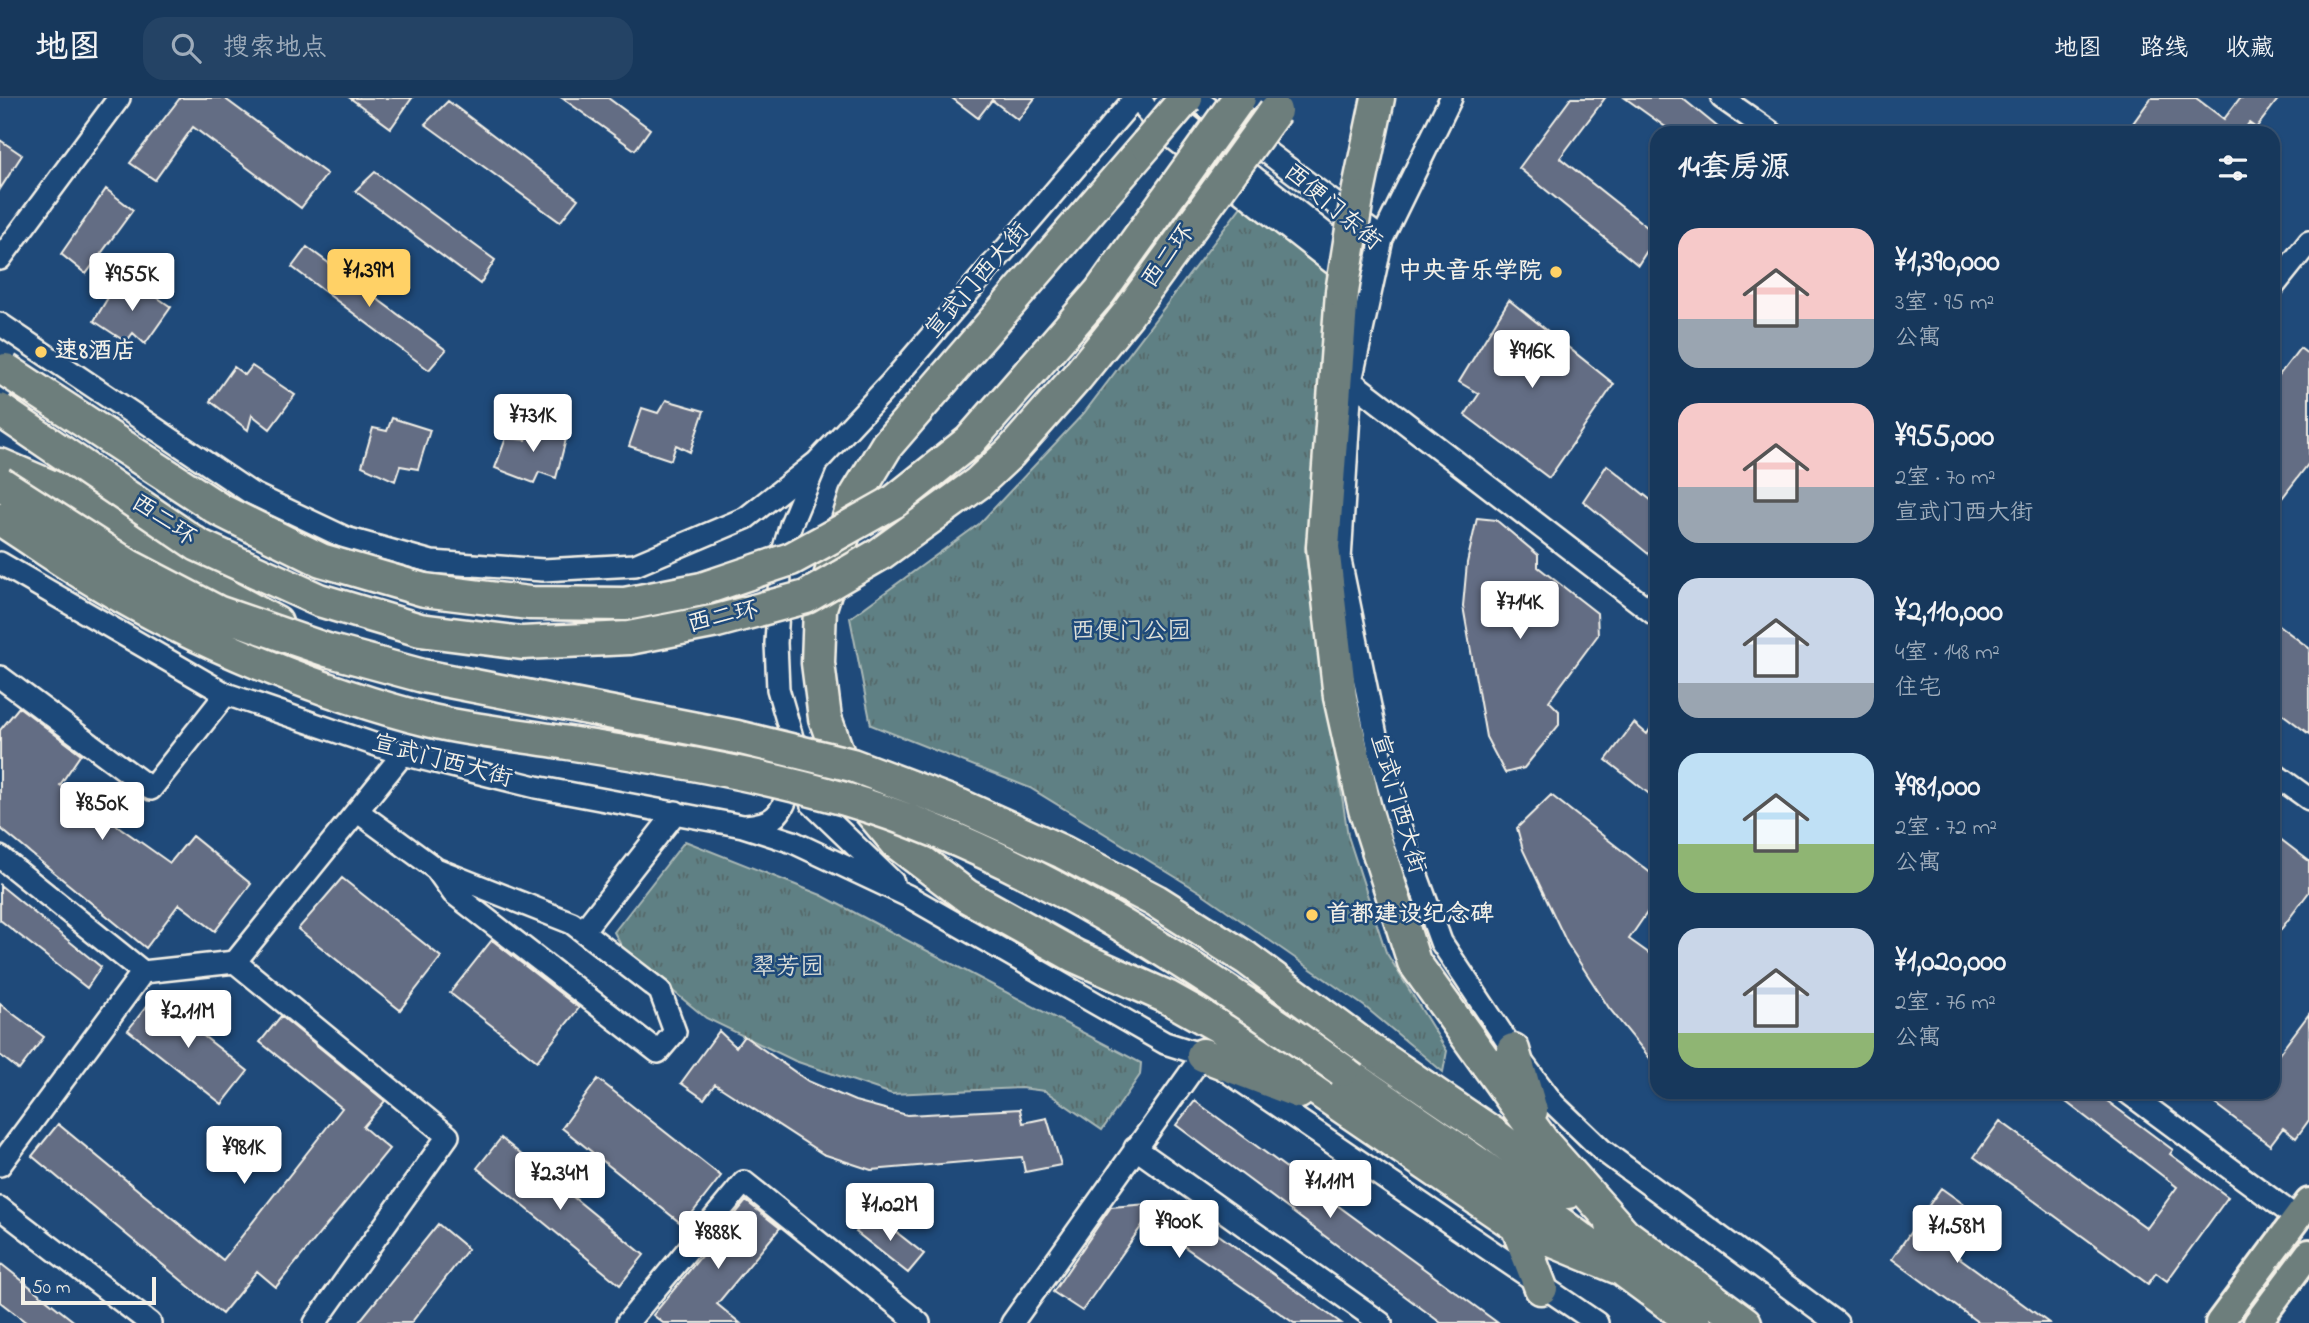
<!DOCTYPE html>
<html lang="zh">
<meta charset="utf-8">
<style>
:root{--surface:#17385c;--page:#244365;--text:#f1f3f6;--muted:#9eacbb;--line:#365272;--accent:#ffd166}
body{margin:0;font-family:"Indie Flower","LXGW WenKai TC",sans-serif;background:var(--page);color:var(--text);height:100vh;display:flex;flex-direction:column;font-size:26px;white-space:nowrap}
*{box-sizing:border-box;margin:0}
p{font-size:23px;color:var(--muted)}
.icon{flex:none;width:38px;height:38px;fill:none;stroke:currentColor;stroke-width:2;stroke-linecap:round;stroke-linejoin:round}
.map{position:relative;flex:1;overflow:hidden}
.sheet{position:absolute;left:1650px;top:28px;width:630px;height:973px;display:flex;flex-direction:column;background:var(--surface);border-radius:21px;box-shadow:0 2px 5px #0004,0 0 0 2px var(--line)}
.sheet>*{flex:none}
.scale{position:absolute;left:21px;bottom:18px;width:135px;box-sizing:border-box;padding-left:7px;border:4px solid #f4f1e8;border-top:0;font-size:19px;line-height:24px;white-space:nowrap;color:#f4f1e8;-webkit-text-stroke:5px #1f4a7a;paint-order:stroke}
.price{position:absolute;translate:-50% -60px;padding:0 16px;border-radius:7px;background:#fff;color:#222;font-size:23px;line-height:46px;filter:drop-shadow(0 2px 4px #0008)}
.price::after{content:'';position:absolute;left:50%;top:42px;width:21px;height:16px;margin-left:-10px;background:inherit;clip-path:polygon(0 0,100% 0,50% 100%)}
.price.active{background:var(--accent);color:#111}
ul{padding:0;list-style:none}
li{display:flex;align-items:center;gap:21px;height:175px;padding:0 28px}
li span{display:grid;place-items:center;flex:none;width:196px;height:140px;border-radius:21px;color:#555}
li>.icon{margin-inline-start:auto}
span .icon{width:84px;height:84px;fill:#fffc;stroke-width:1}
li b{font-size:30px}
h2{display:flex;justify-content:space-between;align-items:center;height:84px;padding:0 28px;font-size:30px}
header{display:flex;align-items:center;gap:42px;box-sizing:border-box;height:98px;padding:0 35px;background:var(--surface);border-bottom:2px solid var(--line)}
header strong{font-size:33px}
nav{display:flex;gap:38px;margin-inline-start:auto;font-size:24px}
.search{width:490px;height:63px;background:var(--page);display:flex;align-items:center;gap:18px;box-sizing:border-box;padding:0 24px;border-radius:21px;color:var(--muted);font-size:26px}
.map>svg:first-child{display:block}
.park{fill:url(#park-tufts);stroke:#aab8b6;stroke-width:2}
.building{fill:#646d84;stroke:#f4f1e8;stroke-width:2}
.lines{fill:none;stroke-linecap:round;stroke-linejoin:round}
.minor-casing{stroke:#f4f1e8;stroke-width:26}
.major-casing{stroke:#f4f1e8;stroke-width:32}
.highway-casing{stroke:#f4f1e8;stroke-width:37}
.minor{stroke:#1f4a7a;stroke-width:21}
.major{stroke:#6d7e7c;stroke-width:26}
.highway{stroke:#6d7e7c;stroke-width:32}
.highway-bridge-casing{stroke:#f4f1e8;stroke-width:37;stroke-linecap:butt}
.highway-bridge{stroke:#6d7e7c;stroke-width:32}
.poi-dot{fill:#ffd166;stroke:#1f4a7a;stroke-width:2.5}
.labels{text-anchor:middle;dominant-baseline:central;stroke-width:5;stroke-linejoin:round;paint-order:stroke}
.street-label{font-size:24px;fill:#f4f1e8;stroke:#1f4a7a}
.poi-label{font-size:24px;font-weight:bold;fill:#f4f1e8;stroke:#1f4a7a;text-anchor:start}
.park-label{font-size:24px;fill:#dee0d9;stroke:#1f4a7a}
</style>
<header>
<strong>地图</strong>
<div class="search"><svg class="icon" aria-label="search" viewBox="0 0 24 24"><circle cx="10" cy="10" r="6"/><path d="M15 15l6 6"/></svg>搜索地点</div>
<nav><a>地图</a><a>路线</a><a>收藏</a></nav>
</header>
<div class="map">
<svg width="2309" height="1225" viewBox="0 0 2309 1225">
<defs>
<pattern id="park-tufts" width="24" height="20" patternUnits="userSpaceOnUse" patternTransform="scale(1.75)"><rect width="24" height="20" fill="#5f8084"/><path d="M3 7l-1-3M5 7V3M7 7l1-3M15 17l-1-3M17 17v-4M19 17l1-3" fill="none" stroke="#556768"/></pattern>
</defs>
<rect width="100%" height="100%" fill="#1f4a7a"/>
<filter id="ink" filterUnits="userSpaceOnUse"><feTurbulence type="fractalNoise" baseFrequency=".0143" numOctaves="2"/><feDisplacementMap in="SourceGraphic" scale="14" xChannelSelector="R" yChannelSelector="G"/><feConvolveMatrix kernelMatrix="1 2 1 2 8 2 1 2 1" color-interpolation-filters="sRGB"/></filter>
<g filter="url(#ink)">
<!-- park -->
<path class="park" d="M 1243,106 L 1339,183 L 1305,453 L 1348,738 L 1386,854 L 1447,953 L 1443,974 L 1364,908 L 1200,794 L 1030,690 L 871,627 L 850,520 L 979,426 L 1084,315 Z
M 685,743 L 821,797 L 1141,965 L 1140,977 L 1102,1032 L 1045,993 L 1021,990 L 892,996 L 795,963 L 706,920 L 624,853 L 614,834 Z"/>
<!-- building -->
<path class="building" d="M 180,0 L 224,0 L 327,76 L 301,110 L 193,29 L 155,82 L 130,65 Z
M 350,0 L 412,0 L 391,30 Z
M 562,0 L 608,0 L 650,31 L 635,52 Z
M 952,0 L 1035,0 L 1018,22 L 992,2 L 978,20 Z
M 1571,0 L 1605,0 L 1560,60 L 1657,137 L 1638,167 L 1519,70 Z
M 1625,0 L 1682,0 L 1725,35 L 1674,35 Z
M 2151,0 L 2196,0 L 2224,21 L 2240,0 L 2279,0 L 2256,30 L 2249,25 L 2242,35 L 2126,35 Z
M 448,3 L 578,101 L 560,124 L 425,26 Z
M 0,42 L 22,57 L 0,91 Z
M 375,74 L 495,162 L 480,186 L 355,93 Z
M 106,91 L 133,112 L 86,176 L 61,156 Z
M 307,149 L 446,252 L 429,272 L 292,169 Z
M 132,182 L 171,209 L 145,246 L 133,235 L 126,244 L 94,223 L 115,188 L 125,195 Z
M 1509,202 L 1614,286 L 1549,380 L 1465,317 L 1479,296 L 1459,284 Z
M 2300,250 L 2309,257 L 2309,365 L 2273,412 L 2273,285 Z
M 252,268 L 295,297 L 270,331 L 252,317 L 248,332 L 210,303 L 234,269 L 245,277 Z
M 666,302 L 704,313 L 690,354 L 676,347 L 671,362 L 629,348 L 642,310 L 658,315 Z
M 392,320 L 430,332 L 418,371 L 400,368 L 395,383 L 362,368 L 373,330 L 387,333 Z
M 532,326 L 567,337 L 556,380 L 539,374 L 534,385 L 495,370 L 506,340 L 526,342 Z
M 1607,367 L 1657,407 L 1657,463 L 1583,403 Z
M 1477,420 L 1496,422 L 1538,457 L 1538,469 L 1597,515 L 1598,537 L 1549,603 L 1559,613 L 1559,627 L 1524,670 L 1505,675 L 1486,639 L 1463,508 L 1467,465 Z
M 2273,523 L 2309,550 L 2309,636 L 2273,609 Z
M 19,609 L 81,656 L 60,687 L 170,765 L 192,738 L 251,786 L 215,833 L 179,806 L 146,850 L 0,730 L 0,632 Z
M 1657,620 L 1657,702 L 1606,662 L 1634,625 L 1647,636 Z
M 1551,697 L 1657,780 L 1657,800 L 1629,841 L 1657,861 L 1657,969 L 1609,910 L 1567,845 L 1523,752 L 1517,730 Z
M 2279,740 L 2309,763 L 2309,794 L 2273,842 L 2273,748 Z
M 342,780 L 441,859 L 400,912 L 298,831 Z
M 0,787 L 101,869 L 87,890 L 0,822 Z
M 492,842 L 579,910 L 537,963 L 450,895 Z
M 154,899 L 248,973 L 222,1006 L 128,932 Z
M 0,906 L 44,939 L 19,972 L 0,957 Z
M 2309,916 L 2309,1022 L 2296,1040 L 2283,1030 L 2270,1047 L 2199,994 L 2238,994 L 2246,1000 L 2251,994 L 2273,994 L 2273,964 Z
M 281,918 L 385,1003 L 363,1029 L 389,1051 L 276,1189 L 257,1173 L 222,1216 L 32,1058 L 58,1026 L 223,1162 L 342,1010 L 260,944 Z
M 719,933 L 736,949 L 744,938 L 808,983 L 855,1003 L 907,1017 L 1020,1011 L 1023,1025 L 1047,1020 L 1061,1067 L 1025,1074 L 1022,1059 L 871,1072 L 823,1056 L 715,986 L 704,1001 L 681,985 Z
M 598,981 L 721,1078 L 683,1127 L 562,1030 Z
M 2053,994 L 2095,994 L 2173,1052 L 2170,1056 L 2228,1099 L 2167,1183 L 2156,1175 L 2148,1186 L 1974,1059 L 2000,1023 L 2147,1130 L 2177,1089 Z
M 1195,1003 L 1498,1225 L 1441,1225 L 1176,1027 Z
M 501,1040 L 644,1157 L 620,1187 L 477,1070 Z
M 1941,1090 L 1979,1117 L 1953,1155 L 2049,1225 L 1979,1225 L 1892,1161 Z
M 746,1103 L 780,1130 L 717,1206 L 740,1225 L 663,1225 L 653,1217 Z
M 1173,1104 L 1341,1225 L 1294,1225 L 1146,1122 L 1082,1213 L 1053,1194 L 1111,1109 Z
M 872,1115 L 924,1156 L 908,1175 L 856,1134 Z
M 438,1126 L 468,1151 L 411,1225 L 358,1225 Z
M 0,1165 L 76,1225 L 27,1225 L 0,1204 Z"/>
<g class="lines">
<defs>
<path id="minor" d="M 1140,0 L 1154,25 L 1354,182
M 1195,0 L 1382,141
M 1451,0 L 1382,141 L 1351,283 L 1340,462 L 1380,657 L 1404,742 L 1441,844 L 1513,952 L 1554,1006 L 1602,1052 L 1837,1225
M 1722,0 L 1772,35
M 1164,8 L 1356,160
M 0,161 L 119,0
M 2273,189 L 2309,144
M 0,226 L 251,395 L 346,440 L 432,464 L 543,472 L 635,467 L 746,420 L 817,364 L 889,287 L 1135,0
M 1351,283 L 1657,518
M 816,366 L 791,426 L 781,461 L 776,545 L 778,591 L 811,705 L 893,784
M 0,465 L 226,596 L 403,656 L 536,689 L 743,728 L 793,744 L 908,798 L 1165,945 L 1203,957 L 1597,1225
M 0,579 L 151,691 L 226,596
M 2273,675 L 2309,701
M 357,713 L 436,771 L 572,825 L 660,893 L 675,934 L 658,954 L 453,795 L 436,771
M 745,728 C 782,726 782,709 796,678
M 0,759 L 143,874 L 235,864 L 448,1038 L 315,1225
M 583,833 L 676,714
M 235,864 L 403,656
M 2127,994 L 2297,1120
M 1135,1050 L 1381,1225
M 0,1067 L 143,874
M 0,1110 L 150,1225
M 627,1225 L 744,1084 L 919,1225
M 1012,1225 L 1203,957"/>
<path id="major" d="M 2219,1225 L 2309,1104
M 2257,1225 L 2309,1155"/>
<path id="highway" d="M 1147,46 L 887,347 L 856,398 L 820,510 L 818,565 L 825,620 L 850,689 L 897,745 L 967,798 L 1075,858 L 1167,899 L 1249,945 L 1517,1128 L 1626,1173
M 1357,100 L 1378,0
M 1342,194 L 1323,449 L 1340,599 L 1365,711 L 1414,864 L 1545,1047 L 1627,1139
M 0,367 L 75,399 L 228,499 L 276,525
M 1513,952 L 1531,1013
M 1373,954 L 1492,1035 L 1568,1094
M 1203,957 L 1299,994
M 1342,972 L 1483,1069 L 1695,1225
M 1612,1127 L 1745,1225
M 1517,1128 L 1541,1190"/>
</defs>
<!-- minor casing -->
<use href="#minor" class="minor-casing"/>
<!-- major casing -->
<use href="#major" class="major-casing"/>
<!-- highway casing -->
<use href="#highway" class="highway-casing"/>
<!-- minor -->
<use href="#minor" class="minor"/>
<!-- major -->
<use href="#major" class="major"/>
<!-- highway -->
<use href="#highway" class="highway"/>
<defs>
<path id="highway-bridge" d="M 1147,46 L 1186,0
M 1342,194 L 1357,100
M 6,272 L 220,412 L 321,462 L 424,492 L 529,505 L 625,506 L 702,491 L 791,461 L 824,443 L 895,403 L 970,343 L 1100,194 L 1239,0
M 0,312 L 198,447 L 319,502 L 420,532 L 522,545 L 629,540 L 717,523 L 806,499 L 880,456 L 978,385 L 1010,355 L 1077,279 L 1127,217 L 1275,13
M 0,385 L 129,468 L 217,514 L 327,552 L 423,578 L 737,639 L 852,667 L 961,708 L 1063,754 L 1156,803 L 1246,860 L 1373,954
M 0,421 C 33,442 65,465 99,485 C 195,543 323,596 432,623 C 470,632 510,636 549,642 C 649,658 748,673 845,701 C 1022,753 1193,867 1342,972"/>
</defs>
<!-- highway-bridge casing -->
<use href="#highway-bridge" class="highway-bridge-casing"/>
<!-- highway-bridge -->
<use href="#highway-bridge" class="highway-bridge"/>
</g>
</g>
<!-- markers -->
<g class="poi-dot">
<circle cx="1556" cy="174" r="7"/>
<circle cx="41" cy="254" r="7"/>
<circle cx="1312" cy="817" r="7"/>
</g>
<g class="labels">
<!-- street labels -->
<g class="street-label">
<text transform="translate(1332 110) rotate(40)">西便门东街</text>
<text transform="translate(1169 159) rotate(-54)">西二环</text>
<text transform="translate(978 183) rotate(-49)">宣武门西大街</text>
<text transform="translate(163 423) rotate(34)">西二环</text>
<text transform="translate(723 520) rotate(-13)">西二环</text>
<text transform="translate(442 664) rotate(15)">宣武门西大街</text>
<text transform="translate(1397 706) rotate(74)">宣武门西大街</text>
</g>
<!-- poi labels -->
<g class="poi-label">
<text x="1542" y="174" text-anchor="end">中央音乐学院</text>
<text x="55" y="254">速8酒店</text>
<text x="1326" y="817">首都建设纪念碑</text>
</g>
<!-- park labels -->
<g class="park-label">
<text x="1131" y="534">西便门公园</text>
<text x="788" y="870">翠芳园</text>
</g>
</g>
</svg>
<div class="scale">50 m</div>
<b class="price active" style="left:369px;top:211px">¥1.39M</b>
<b class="price" style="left:132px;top:215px">¥955K</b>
<b class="price" style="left:1532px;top:292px">¥916K</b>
<b class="price" style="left:533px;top:356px">¥731K</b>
<b class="price" style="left:1520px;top:543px">¥714K</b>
<b class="price" style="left:102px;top:744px">¥850K</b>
<b class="price" style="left:188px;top:952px">¥2.11M</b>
<b class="price" style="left:244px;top:1088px">¥981K</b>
<b class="price" style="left:560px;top:1114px">¥2.34M</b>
<b class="price" style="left:1330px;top:1122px">¥1.11M</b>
<b class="price" style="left:890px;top:1145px">¥1.02M</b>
<b class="price" style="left:1179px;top:1162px">¥900K</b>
<b class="price" style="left:1957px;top:1167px">¥1.58M</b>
<b class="price" style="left:718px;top:1173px">¥888K</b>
<section class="sheet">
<h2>14套房源<svg class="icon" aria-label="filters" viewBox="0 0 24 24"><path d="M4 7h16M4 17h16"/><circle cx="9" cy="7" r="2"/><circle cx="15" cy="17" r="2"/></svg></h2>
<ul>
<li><span style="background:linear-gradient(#f6c9c9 65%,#9aa5b1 0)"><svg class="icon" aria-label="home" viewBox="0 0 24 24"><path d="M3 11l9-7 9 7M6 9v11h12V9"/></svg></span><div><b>¥1,390,000</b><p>3室 · 95 m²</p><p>公寓</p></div></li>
<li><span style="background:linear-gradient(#f6c9c9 60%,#9aa5b1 0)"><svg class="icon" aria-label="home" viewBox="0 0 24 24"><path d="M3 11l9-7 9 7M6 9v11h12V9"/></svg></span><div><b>¥955,000</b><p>2室 · 70 m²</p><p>宣武门西大街</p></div></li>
<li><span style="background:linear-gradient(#c9d6e8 75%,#9aa5b1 0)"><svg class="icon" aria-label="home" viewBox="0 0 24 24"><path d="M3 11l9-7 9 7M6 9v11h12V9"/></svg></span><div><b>¥2,110,000</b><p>4室 · 148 m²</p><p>住宅</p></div></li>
<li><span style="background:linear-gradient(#bfe0f5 65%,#8fb573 0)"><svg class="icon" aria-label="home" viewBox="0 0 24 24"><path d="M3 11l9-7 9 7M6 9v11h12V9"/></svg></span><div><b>¥981,000</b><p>2室 · 72 m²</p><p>公寓</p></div></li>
<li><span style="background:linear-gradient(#c9d6e8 75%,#8fb573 0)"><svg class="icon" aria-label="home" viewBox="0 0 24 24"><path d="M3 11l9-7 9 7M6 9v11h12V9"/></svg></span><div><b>¥1,020,000</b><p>2室 · 76 m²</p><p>公寓</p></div></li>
</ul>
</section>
</div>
